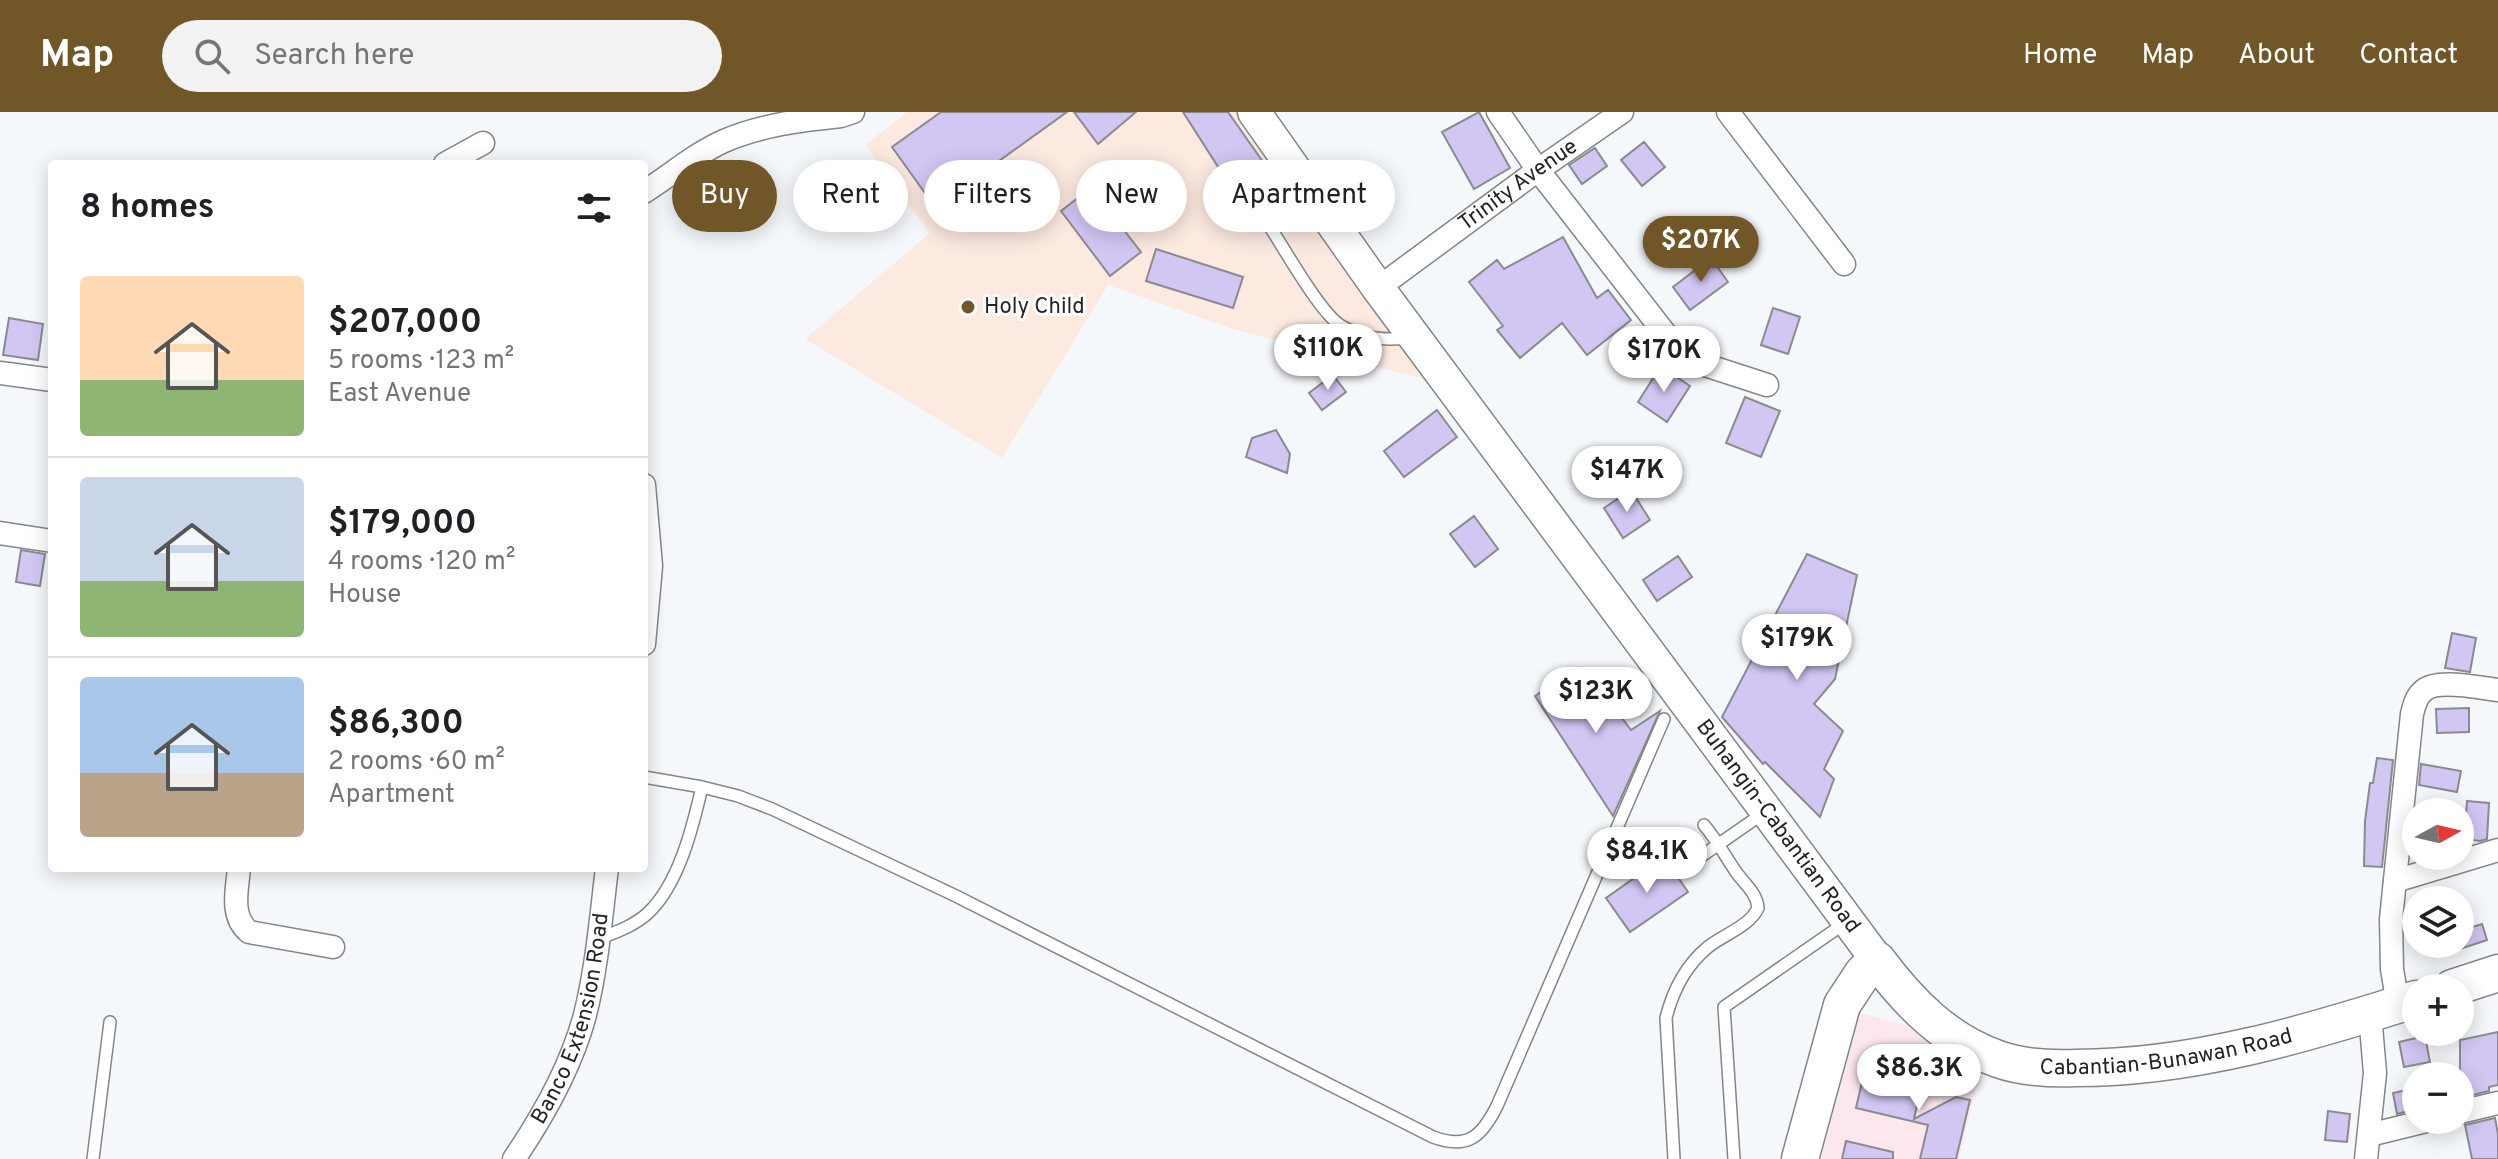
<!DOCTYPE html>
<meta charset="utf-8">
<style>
:root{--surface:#fff;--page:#f2f2f2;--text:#202124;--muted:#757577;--line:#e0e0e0;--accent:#715628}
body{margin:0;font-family:Overpass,sans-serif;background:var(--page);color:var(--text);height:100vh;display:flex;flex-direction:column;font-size:30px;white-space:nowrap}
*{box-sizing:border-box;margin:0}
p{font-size:26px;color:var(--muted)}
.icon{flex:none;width:44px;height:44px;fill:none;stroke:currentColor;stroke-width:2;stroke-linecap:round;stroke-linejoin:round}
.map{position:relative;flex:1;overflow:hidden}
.details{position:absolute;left:48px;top:48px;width:600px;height:712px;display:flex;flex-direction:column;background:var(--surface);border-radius:8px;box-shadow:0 4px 20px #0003}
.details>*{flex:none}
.guide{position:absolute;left:672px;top:48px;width:760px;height:72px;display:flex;gap:16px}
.needle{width:52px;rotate:82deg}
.fabs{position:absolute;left:2402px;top:686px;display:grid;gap:16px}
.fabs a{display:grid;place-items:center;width:72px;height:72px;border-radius:50%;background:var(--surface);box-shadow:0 4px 20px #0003;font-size:40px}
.price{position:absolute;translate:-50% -68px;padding:0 18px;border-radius:28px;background:#fff;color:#222;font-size:26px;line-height:52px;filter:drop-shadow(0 2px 4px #0008)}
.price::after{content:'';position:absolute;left:50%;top:48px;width:24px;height:18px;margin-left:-12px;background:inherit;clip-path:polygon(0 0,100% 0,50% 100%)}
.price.current{background:var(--accent);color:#fff}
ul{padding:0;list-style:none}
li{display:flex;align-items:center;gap:24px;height:200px;padding:0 32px}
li+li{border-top:2px solid var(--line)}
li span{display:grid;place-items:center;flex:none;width:224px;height:160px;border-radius:8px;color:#555}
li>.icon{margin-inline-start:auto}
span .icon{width:96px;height:96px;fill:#fffc;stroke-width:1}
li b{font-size:34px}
h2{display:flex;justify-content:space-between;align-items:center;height:96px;padding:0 32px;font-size:34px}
.chip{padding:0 28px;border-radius:36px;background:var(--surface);box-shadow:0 4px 20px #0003;font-size:28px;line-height:72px}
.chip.current{background:var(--accent);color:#fff}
header{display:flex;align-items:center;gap:48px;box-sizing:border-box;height:112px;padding:0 40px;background:var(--accent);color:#fff}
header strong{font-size:38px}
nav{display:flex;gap:44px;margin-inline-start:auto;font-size:28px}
.search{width:560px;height:72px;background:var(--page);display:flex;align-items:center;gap:20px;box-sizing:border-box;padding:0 28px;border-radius:44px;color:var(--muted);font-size:30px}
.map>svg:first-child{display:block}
.commercial{fill:#fce7ed}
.education{fill:#fce9e0}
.building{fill:#d2c6f3;stroke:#8b8a8e;stroke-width:2}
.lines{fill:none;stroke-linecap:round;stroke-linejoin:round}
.lane-casing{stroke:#838689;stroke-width:14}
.street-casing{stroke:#838689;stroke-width:25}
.secondary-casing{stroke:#838689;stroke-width:35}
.primary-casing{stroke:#838689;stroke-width:39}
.lane{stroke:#fff;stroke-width:11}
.street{stroke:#fff;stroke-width:22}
.secondary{stroke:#fff;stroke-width:32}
.primary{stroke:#fff;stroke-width:36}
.poi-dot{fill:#715628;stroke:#fff;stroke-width:3}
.labels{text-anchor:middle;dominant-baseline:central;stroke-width:6;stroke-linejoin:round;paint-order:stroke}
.street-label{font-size:22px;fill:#232425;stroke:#fff}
.poi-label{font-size:22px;fill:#232425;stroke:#fff;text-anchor:start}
</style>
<header>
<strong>Map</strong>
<div class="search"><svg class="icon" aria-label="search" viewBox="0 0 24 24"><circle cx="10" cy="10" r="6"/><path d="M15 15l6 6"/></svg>Search here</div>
<nav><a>Home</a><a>Map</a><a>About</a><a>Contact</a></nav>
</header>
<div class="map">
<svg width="2498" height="1047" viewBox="0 0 2498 1047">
<rect width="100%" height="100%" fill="#f5f8fb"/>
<!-- commercial -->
<path class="commercial" d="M 1860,901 L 1910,914 L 1977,970 L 1959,1047 L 1821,1047 Z"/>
<!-- education -->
<path class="education" d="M 907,0 L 1236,0 L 1428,268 L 1233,217 L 1108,173 L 1002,346 L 805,227 L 930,121 L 865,33 Z"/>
<!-- building -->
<path class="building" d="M 941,0 L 1067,0 L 935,95 L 892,35 Z
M 1074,0 L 1136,0 L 1098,32 Z
M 1183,0 L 1228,0 L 1268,57 L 1228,87 L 1211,63 L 1220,58 Z
M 1479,0 L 1510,56 L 1474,77 L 1442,20 Z
M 1644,30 L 1665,55 L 1642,74 L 1621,48 Z
M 1595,36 L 1607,54 L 1582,72 L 1569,53 Z
M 1091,76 L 1141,140 L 1110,164 L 1061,99 Z
M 1563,125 L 1597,186 L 1608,178 L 1631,208 L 1587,243 L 1562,211 L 1520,246 L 1497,218 L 1503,214 L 1469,170 L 1497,148 L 1504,157 Z
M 1156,137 L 1243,165 L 1233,196 L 1146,169 Z
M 1711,146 L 1728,170 L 1690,198 L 1673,175 Z
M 1773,196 L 1800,205 L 1788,242 L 1761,233 Z
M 9,206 L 43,212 L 38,248 L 3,243 Z
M 1661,254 L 1690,274 L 1667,310 L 1638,290 Z
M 1333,263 L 1346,280 L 1322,298 L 1309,281 Z
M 1745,285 L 1780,299 L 1761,345 L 1726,331 Z
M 1437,298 L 1457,325 L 1404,365 L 1384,339 Z
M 1276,318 L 1290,342 L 1287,361 L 1246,345 L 1252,326 Z
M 1631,378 L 1650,408 L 1623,426 L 1604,396 Z
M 1474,404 L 1498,437 L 1475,455 L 1450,422 Z
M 21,438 L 45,442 L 40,474 L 16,470 Z
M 1807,442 L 1857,463 L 1835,567 L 1814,592 L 1843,619 L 1824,657 L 1834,667 L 1820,705 L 1765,650 L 1763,652 L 1722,605 Z
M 1678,444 L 1692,465 L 1657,489 L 1643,468 Z
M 2452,521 L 2476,526 L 2470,560 L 2445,556 Z
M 1577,556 L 1595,589 L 1604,582 L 1631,618 L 1660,599 L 1613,704 L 1535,584 Z
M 2469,596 L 2469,620 L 2437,621 L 2436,597 Z
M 2377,646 L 2393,648 L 2382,755 L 2364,754 L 2365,709 L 2370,671 L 2373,671 Z
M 2421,652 L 2461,659 L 2457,680 L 2419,673 Z
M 2467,689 L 2489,691 L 2487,727 L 2480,729 L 2464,727 Z
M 1664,745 L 1688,780 L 1630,820 L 1606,786 Z
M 2482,812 L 2487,828 L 2463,836 L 2460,819 Z
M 2498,920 L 2498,973 L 2489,975 L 2489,979 L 2460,986 L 2460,928 Z
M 2425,924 L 2430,950 L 2404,955 L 2399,930 Z
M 1901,950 L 1925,955 L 1914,1007 L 1956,985 L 1970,988 L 1956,1047 L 1920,1047 L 1928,1013 L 1856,996 L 1862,970 L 1895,978 Z
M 2416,976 L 2416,997 L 2397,1002 L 2393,981 Z
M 2328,999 L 2350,1002 L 2347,1030 L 2325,1028 Z
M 2495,1006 L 2498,1022 L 2498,1047 L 2472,1047 L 2465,1013 Z
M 1846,1029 L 1893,1040 L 1893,1047 L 1842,1047 Z"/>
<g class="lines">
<defs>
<path id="lane" d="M 1270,115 C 1285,138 1320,200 1340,213 C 1361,226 1384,229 1407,226
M 644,665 L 702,675 L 738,684 L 772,697 L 956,784 L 1433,1025 C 1468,1038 1482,1024 1497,994 L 1664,607
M 1683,757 L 1765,700
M 598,827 C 616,820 634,814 648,801 C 679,772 693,714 702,675
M 93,1047 L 110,910
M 1674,1047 L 1666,906 C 1673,878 1685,854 1708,835 C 1723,823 1750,814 1758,796 C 1757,780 1742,770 1734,757 C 1724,742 1716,727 1704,713
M 1734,1047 L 1724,895 L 1845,811"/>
<g id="street">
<path d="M 1498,0 L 1538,58 L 1674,233 L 1696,250 L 1767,273"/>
<path d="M 1728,0 L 1844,152"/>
<path d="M 445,52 L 483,31"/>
<path d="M 644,80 C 671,63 695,42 724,29 C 761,13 802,8 841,4 L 853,0"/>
<path id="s1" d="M 1378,176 L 1538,58 L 1622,0"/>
<path d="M 0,261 L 52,268"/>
<path d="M 644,373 L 651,454 L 644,532"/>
<path d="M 0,421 L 52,429"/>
<path d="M 239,756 C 237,779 230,804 249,820 L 333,835"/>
<path d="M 2395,769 L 2498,738"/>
<path d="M 2398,893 L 2392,857 L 2391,807 L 2412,602 C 2414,594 2416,585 2423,579 C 2437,566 2479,576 2498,578"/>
<path d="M 2460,1000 L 2498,991"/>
<path d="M 2369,1023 L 2430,1008"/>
<path id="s2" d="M 514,1047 C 544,1003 571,955 585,903 C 597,855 601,805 607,756"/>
<path d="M 2366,1047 L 2375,961 L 2370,902"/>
</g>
<g id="secondary">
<path id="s3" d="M 1254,0 L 1378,176 L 1877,848"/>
</g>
<g id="primary">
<path d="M 2452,876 L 2498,861"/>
<path id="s4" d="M 1800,1047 L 1842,893 L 1863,861 L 1877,848 C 1909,891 1946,929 1998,947 C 2023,956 2050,957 2076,956 C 2192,956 2306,922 2416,887"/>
</g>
</defs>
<!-- lane casing -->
<use href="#lane" class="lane-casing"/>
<!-- street casing -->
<use href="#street" class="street-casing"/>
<!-- secondary casing -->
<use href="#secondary" class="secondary-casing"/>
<!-- primary casing -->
<use href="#primary" class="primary-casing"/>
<!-- lane -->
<use href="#lane" class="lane"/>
<!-- street -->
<use href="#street" class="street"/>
<!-- secondary -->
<use href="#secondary" class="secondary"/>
<!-- primary -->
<use href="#primary" class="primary"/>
</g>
<!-- markers -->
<circle class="poi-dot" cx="968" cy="195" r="8"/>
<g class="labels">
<!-- street labels -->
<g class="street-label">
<text stroke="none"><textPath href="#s1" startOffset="174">Trinity Avenue</textPath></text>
<text stroke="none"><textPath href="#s3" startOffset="886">Buhangin-Cabantian Road</textPath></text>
<text stroke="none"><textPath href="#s2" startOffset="154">Banco Extension Road</textPath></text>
<text stroke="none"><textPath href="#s4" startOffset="546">Cabantian-Bunawan Road</textPath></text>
</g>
<!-- poi labels -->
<g class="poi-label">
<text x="984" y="195">Holy Child</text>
</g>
</g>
</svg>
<div class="fabs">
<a><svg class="needle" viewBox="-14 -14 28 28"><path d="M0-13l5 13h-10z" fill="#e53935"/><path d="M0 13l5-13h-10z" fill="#757577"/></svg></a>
<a><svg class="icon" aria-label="layers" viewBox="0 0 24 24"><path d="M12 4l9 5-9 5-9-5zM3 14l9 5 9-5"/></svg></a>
<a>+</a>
<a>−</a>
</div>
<b class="price current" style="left:1701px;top:172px">$207K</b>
<b class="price" style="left:1328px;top:280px">$110K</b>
<b class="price" style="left:1664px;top:282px">$170K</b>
<b class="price" style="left:1627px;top:402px">$147K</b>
<b class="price" style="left:1797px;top:570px">$179K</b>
<b class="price" style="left:1596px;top:623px">$123K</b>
<b class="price" style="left:1647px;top:783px">$84.1K</b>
<b class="price" style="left:1919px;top:1000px">$86.3K</b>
<div class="guide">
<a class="chip current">Buy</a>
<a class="chip">Rent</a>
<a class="chip">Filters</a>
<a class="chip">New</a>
<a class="chip">Apartment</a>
</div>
<section class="details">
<h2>8 homes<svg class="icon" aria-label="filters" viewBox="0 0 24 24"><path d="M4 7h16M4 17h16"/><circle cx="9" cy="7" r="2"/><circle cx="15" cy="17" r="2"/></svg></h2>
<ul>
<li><span style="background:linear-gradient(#ffd9b3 65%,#8fb573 0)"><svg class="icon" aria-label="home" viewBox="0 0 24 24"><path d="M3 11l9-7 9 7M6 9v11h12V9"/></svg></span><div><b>$207,000</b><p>5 rooms · 123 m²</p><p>East Avenue</p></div></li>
<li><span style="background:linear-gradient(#c9d6e8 65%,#8fb573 0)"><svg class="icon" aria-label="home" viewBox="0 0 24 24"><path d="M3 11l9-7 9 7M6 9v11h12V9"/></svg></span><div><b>$179,000</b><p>4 rooms · 120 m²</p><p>House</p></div></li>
<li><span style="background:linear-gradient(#a9c7e8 60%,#b9a48a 0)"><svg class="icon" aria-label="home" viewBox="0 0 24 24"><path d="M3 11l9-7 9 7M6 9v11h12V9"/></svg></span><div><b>$86,300</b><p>2 rooms · 60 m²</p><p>Apartment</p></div></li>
</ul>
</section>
</div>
